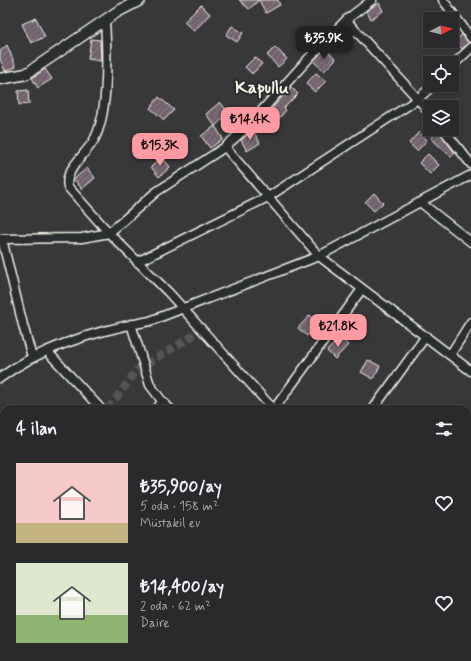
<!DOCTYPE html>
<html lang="tr">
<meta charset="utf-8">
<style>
:root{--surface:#2a2a2c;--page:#323234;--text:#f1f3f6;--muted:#a5a7a9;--line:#464648;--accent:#ff9aa2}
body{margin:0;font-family:Mynerve,sans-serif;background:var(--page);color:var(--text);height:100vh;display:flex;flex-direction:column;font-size:15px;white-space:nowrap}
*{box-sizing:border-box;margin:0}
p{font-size:13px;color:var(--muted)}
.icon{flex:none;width:22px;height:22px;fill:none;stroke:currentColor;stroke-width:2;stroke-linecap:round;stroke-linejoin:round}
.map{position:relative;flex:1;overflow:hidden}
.details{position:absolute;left:0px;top:405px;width:471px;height:256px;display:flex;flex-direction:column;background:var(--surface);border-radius:12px 12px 0 0;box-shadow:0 2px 6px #0003,0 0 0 1px var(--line)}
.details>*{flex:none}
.needle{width:26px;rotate:83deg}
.fabs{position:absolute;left:423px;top:12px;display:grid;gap:8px}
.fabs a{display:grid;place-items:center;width:36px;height:36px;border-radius:0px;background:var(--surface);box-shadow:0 2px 6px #0003,0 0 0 1px var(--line);font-size:20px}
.price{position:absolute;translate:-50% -34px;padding:0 9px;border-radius:8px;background:var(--accent);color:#111;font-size:13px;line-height:26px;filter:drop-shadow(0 1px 2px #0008)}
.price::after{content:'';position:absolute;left:50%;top:24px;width:12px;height:9px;margin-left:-6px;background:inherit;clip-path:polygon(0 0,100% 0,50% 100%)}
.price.current{background:#222;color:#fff}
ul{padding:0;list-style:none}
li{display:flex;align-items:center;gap:12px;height:100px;padding:0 16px}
li span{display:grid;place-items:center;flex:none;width:112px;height:80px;border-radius:0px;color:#555}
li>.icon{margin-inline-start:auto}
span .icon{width:48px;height:48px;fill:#fffc;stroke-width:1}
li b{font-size:17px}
h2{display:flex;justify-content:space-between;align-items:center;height:48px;padding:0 16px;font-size:17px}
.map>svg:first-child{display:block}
.building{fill:url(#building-hatch);stroke:#f4f1e8}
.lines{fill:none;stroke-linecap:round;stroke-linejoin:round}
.minor-tunnel{stroke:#545455;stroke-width:8;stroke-dasharray:8 4;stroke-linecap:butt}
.minor-casing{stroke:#f4f1e8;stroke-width:11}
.tertiary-casing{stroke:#f4f1e8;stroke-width:13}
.minor{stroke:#2a2d2e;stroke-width:8}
.tertiary{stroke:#2a2d2e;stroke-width:10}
.labels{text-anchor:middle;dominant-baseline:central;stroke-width:4;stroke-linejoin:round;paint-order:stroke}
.district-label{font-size:18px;font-weight:bold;fill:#f4f1e8;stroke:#2a2d2e}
</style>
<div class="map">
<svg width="471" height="661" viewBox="0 0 471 661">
<defs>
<pattern id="building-hatch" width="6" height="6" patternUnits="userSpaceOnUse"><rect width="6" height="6" fill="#72626d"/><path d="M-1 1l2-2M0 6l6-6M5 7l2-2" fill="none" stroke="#877982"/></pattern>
</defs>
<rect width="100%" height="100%" fill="#38383b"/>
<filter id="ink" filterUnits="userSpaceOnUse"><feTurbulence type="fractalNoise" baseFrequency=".025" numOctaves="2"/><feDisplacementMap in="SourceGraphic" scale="8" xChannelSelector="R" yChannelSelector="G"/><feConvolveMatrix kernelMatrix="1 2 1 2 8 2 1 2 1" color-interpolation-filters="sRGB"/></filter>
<g filter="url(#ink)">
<!-- building -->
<path class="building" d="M 239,0 L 278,0 L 280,5 L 266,13 L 259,0 L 249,9 Z
M 379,3 L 383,11 L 371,19 L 366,11 Z
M 201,5 L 210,14 L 194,31 L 184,22 Z
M 36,18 L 45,37 L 31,43 L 22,24 Z
M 232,26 L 243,33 L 237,42 L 226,35 Z
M 462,34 L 469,43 L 462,49 L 455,42 Z
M 91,39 L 100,40 L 101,61 L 88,59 Z
M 7,45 L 16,67 L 5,71 L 0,59 L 0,51 Z
M 275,47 L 287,59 L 278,67 L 267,55 Z
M 325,49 L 336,59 L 324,71 L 313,61 Z
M 255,57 L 262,64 L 252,74 L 245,67 Z
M 45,69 L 52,79 L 38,88 L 32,78 Z
M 316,73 L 326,81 L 315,92 L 306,84 Z
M 291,87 L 298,94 L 284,108 L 286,110 L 276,122 L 267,114 Z
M 28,90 L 29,104 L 19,105 L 18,91 Z
M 159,97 L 174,110 L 164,120 L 150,108 Z
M 220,102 L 229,113 L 215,126 L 206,114 Z
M 215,126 L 223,139 L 210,148 L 201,136 Z
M 437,129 L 455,153 L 451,157 L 431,138 Z
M 253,130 L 260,143 L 247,151 L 241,140 Z
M 419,132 L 427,140 L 417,151 L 409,143 Z
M 428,154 L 439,165 L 430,174 L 419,163 Z
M 162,157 L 170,167 L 159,177 L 151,167 Z
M 87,168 L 95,178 L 82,189 L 74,179 Z
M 374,193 L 383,203 L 374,211 L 365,202 Z
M 310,315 L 319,324 L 307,336 L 298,328 Z
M 340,337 L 348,345 L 335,359 L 327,351 Z
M 368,360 L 380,366 L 373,379 L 361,372 Z"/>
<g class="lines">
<!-- minor-tunnel -->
<path class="minor-tunnel" d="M 108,409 L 137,370 L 202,330"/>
<defs>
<path id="minor" d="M 443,0 L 471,38
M 105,20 C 107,52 109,110 95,138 C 88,153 63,170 68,187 L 109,233 L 169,293 L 273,409
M 346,20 L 418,99 L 430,113
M 452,66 L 471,48
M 443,129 L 471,164
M 225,147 L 319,256 L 471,371
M 420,202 L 471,242
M 0,239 L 82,238 L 109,233 L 156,192 L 225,147 L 246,128 L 309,58 L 346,20 L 372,0
M 2,239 L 23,325 L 32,357
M 137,262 L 268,197 L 418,99 L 433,85
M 131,324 L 150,385 L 162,401 L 170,409
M 47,351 L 101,409
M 450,355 L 471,322
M 0,378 C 41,347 99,330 150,321 L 319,256 L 471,175
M 157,409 L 162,401
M 274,409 L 362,289
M 373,409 L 426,336
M 0,424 L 4,428
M 467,426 L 471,421
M 467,487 L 471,492
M 0,533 L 4,535
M 0,579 L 4,573
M 0,598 L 4,602
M 467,623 L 471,627
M 15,657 L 15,661
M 114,657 L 115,661
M 148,657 L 148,661
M 313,657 L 317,661
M 430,657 L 433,661
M 281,661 L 284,657"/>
<path id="tertiary" d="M 0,79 L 26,74 L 117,12 L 140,0"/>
</defs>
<!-- minor casing -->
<use href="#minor" class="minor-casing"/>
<!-- tertiary casing -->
<use href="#tertiary" class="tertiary-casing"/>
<!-- minor -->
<use href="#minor" class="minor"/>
<!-- tertiary -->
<use href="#tertiary" class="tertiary"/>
</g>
</g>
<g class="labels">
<!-- district labels -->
<g class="district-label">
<text x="262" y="88">Kapullu</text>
</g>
</g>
</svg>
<div class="fabs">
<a><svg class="needle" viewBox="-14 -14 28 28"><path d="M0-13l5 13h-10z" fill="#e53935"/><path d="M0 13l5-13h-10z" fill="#a5a7a9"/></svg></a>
<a><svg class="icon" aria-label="locate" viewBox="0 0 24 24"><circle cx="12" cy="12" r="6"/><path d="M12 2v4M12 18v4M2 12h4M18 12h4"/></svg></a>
<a><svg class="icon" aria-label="layers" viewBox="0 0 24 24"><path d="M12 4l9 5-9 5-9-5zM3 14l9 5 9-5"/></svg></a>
</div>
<b class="price current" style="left:324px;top:60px">₺35.9K</b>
<b class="price" style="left:250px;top:141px">₺14.4K</b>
<b class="price" style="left:160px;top:167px">₺15.3K</b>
<b class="price" style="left:338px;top:348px">₺21.8K</b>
<section class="details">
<h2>4 ilan<svg class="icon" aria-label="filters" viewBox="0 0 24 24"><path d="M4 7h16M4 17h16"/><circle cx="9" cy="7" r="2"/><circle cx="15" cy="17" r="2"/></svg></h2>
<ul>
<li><span style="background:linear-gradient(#f6c9c9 75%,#c2b280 0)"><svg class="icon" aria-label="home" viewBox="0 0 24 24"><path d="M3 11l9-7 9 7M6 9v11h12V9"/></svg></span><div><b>₺35,900/ay</b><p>5 oda · 158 m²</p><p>Müstakil ev</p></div><svg class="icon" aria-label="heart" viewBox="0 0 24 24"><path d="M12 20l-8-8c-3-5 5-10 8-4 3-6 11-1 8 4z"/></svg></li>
<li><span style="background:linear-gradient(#dfe7d0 65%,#8fb573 0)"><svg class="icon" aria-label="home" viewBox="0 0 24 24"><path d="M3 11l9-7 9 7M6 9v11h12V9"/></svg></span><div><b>₺14,400/ay</b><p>2 oda · 62 m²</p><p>Daire</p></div><svg class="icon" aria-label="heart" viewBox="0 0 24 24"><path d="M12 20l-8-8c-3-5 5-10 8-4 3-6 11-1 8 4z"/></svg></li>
</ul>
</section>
</div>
